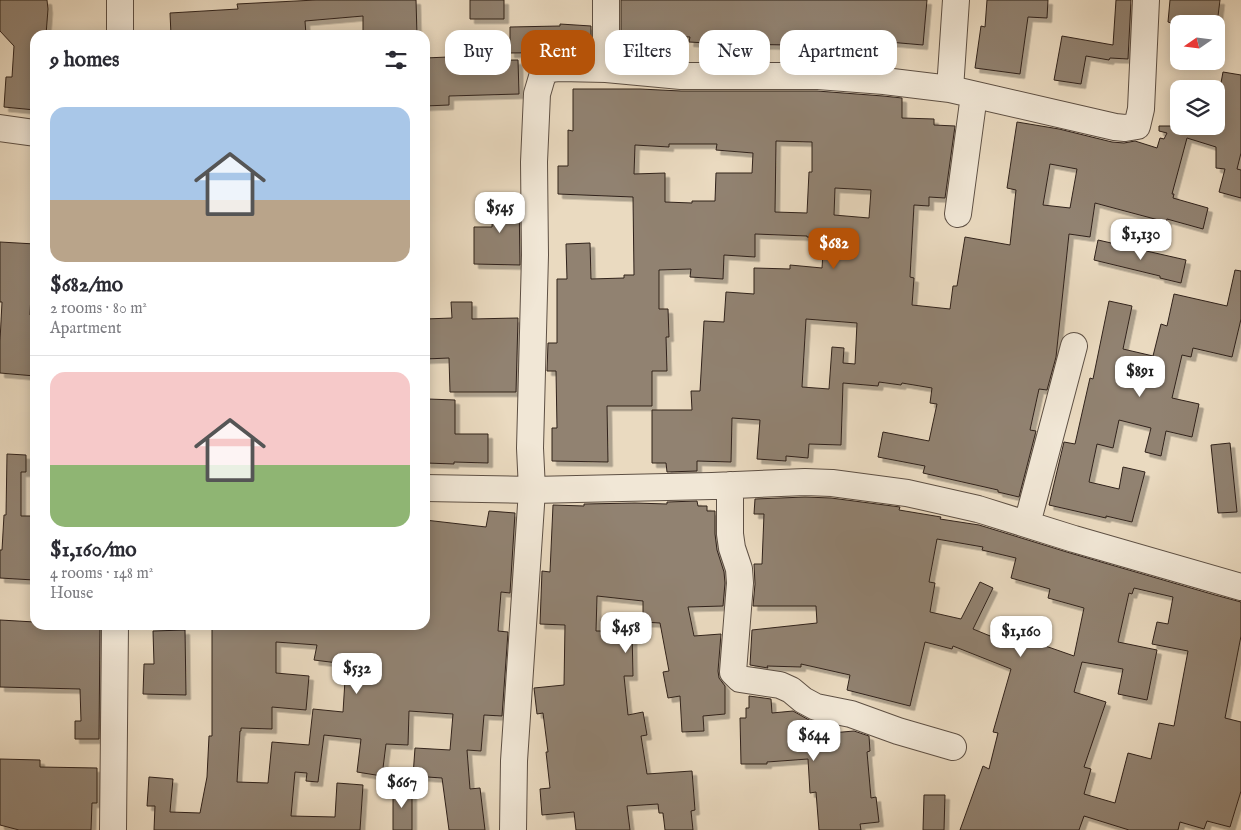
<!DOCTYPE html>
<meta charset="utf-8">
<style>
:root{--surface:#fff;--page:#f7f7f7;--text:#2b2b33;--muted:#7c7c81;--line:#e1e1e2;--accent:#b45309}
body{margin:0;font-family:"IM FELL English",serif;background:var(--page);color:var(--text);height:100vh;display:flex;flex-direction:column;font-size:19px;white-space:nowrap}
*{box-sizing:border-box;margin:0}
p{font-size:16px;color:var(--muted)}
.icon{flex:none;width:28px;height:28px;fill:none;stroke:currentColor;stroke-width:2;stroke-linecap:round;stroke-linejoin:round}
.map{position:relative;flex:1;overflow:hidden}
.side{position:absolute;left:30px;top:30px;width:400px;height:600px;display:flex;flex-direction:column;background:var(--surface);border-radius:15px;box-shadow:0 2px 12px #0003}
.side>*{flex:none}
.guide{position:absolute;left:445px;top:30px;width:475px;height:45px;display:flex;gap:10px}
.needle{width:32px;rotate:256deg}
.tools{position:absolute;left:1170px;top:15px;display:grid;gap:10px}
.tools a{display:grid;place-items:center;width:55px;height:55px;border-radius:10px;background:var(--surface);box-shadow:0 2px 12px #0003;font-size:25px}
.price{position:absolute;translate:-50% -42px;padding:0 11px;border-radius:10px;background:#fff;color:#222;font-size:16px;line-height:32px;filter:drop-shadow(0 1px 2px #0008)}
.price::after{content:'';position:absolute;left:50%;top:30px;width:15px;height:11px;margin-left:-8px;background:inherit;clip-path:polygon(0 0,100% 0,50% 100%)}
.price.active{background:var(--accent);color:#fff}
ul{padding:0;list-style:none}
li{display:grid;align-content:center;gap:10px;height:265px;padding:0 20px}
li+li{border-top:1px solid var(--line)}
li span{display:grid;place-items:center;height:155px;border-radius:15px;color:#555}
li>.icon{margin-inline-start:auto}
span .icon{width:90px;height:90px;fill:#fffc;stroke-width:1}
li b{font-size:21px}
h2{display:flex;justify-content:space-between;align-items:center;height:60px;padding:0 20px;font-size:21px}
.tag{padding:0 18px;border-radius:15px;background:var(--surface);box-shadow:0 2px 12px #0003;font-size:18px;line-height:45px}
.tag.active{background:var(--accent);color:#fff}
.map>svg:first-child{display:block}
.building{fill:#918271;stroke:#30221b;fill-rule:evenodd;filter:url(#shadow)}
.lines{fill:none;stroke-linecap:round;stroke-linejoin:round}
.minor-casing{stroke:#5e5044;stroke-width:28}
.minor{stroke:#f1e7d6;stroke-width:26}
</style>
<div class="map">
<svg width="1241" height="830" viewBox="0 0 1241 830">
<defs>
<filter id="shadow"><feDropShadow dx="4.5" dy="4.5" stdDeviation="0" flood-color="#0004"/></filter>
</defs>
<rect width="100%" height="100%" fill="#eadac0"/>
<filter id="stains"><feTurbulence type="fractalNoise" baseFrequency=".004" numOctaves="4"/><feColorMatrix values="0 0 0 0 .2 0 0 0 0 .09 0 0 0 0 .02 0 0 0 .5 -.17"/></filter>
<radialGradient id="worn" r=".72"><stop offset=".6" stop-color="#630" stop-opacity="0"/><stop offset="1" stop-color="#630" stop-opacity=".3"/></radialGradient>
<!-- building -->
<path class="building" d="M 0,0 L 47,0 L 48,9 L 46,35 L 35,35 L 35,110 L 4,107 L 6,77 L 12,77 L 14,46 L 0,31 Z
M 316,0 L 416,0 L 417,35 L 363,35 L 363,16 L 305,21 L 306,35 L 171,35 L 170,13 L 238,9 L 237,4 Z
M 470,0 L 504,0 L 504,19 L 470,19 Z
M 621,0 L 927,0 L 923,45 L 866,40 L 865,46 L 790,42 L 790,45 L 725,44 L 689,42 L 690,37 L 646,35 L 646,39 L 621,38 Z
M 987,0 L 1048,0 L 1047,18 L 1028,17 L 1020,74 L 975,68 L 981,26 L 985,27 Z
M 1116,0 L 1131,0 L 1128,59 L 1110,58 L 1109,60 L 1086,56 L 1081,84 L 1054,80 L 1062,36 L 1113,45 Z
M 1170,0 L 1220,0 L 1217,24 L 1171,24 L 1171,23 L 1168,22 Z
M 560,24 L 591,26 L 591,46 L 582,46 L 582,52 L 510,53 L 510,27 L 560,26 Z
M 448,57 L 448,61 L 518,60 L 519,94 L 449,96 L 449,105 L 425,106 L 425,58 Z
M 1223,72 L 1241,75 L 1241,153 L 1237,169 L 1241,170 L 1241,198 L 1219,192 L 1225,169 L 1216,168 L 1216,147 L 1187,138 L 1172,194 L 1174,194 L 1173,198 L 1208,208 L 1203,229 L 1167,219 L 1166,222 L 1095,203 L 1090,237 L 1069,234 L 1056,357 L 1047,390 L 1039,389 L 1030,430 L 1036,431 L 1019,497 L 998,492 L 998,490 L 923,473 L 925,466 L 878,457 L 883,432 L 929,441 L 937,404 L 930,403 L 932,388 L 902,383 L 901,385 L 879,382 L 878,386 L 843,383 L 841,445 L 809,444 L 808,458 L 786,456 L 786,461 L 757,459 L 760,420 L 732,418 L 731,462 L 697,461 L 697,471 L 667,472 L 666,463 L 652,463 L 652,410 L 692,410 L 691,391 L 700,391 L 704,321 L 724,322 L 726,292 L 754,294 L 754,268 L 790,269 L 790,265 L 822,268 L 824,239 L 807,237 L 807,236 L 755,234 L 755,257 L 724,255 L 723,279 L 690,277 L 691,269 L 659,270 L 659,309 L 668,309 L 669,337 L 666,337 L 667,371 L 652,371 L 652,406 L 607,406 L 608,462 L 552,461 L 552,428 L 557,428 L 556,371 L 547,371 L 548,343 L 557,343 L 557,279 L 567,279 L 566,244 L 590,243 L 591,279 L 624,278 L 624,275 L 634,275 L 633,197 L 558,194 L 558,166 L 568,166 L 568,130 L 573,131 L 573,89 L 640,89 L 681,91 L 817,91 L 883,96 L 902,98 L 902,118 L 934,119 L 934,125 L 955,126 L 945,198 L 929,197 L 929,206 L 914,205 L 910,277 L 914,278 L 912,305 L 950,309 L 953,286 L 957,286 L 965,237 L 1010,245 L 1016,190 L 1007,188 L 1017,122 L 1059,129 L 1112,142 L 1124,143 L 1135,141 L 1157,148 L 1160,138 L 1164,139 L 1167,133 L 1159,131 L 1159,126 L 1216,126 L 1216,110 ZM 776,141 L 812,142 L 812,172 L 809,172 L 807,213 L 775,212 ZM 669,144 L 717,144 L 716,150 L 753,153 L 752,173 L 716,173 L 715,201 L 692,201 L 692,203 L 665,202 L 665,173 L 634,174 L 635,145 L 669,147 ZM 1050,164 L 1077,169 L 1070,208 L 1043,205 ZM 835,188 L 871,190 L 869,218 L 834,215 ZM 806,319 L 857,323 L 855,364 L 843,363 L 844,348 L 832,347 L 829,389 L 802,387 Z
M 493,195 L 519,196 L 520,265 L 474,264 L 474,227 L 492,227 Z
M 1098,240 L 1186,260 L 1181,283 L 1160,278 L 1160,276 L 1094,260 Z
M 0,242 L 35,244 L 35,272 L 32,272 L 30,315 L 35,315 L 35,376 L 0,373 L 0,341 L 2,302 L 0,302 Z
M 1235,270 L 1241,271 L 1241,319 L 1232,357 L 1193,348 L 1191,357 L 1182,355 L 1172,398 L 1199,404 L 1192,437 L 1166,431 L 1161,456 L 1145,452 L 1151,428 L 1119,420 L 1113,448 L 1097,444 L 1089,482 L 1119,489 L 1123,467 L 1145,472 L 1132,522 L 1106,516 L 1106,518 L 1049,505 L 1064,442 L 1075,444 L 1090,378 L 1093,379 L 1109,301 L 1132,306 L 1123,349 L 1153,356 L 1161,324 L 1167,326 L 1174,294 L 1227,306 Z
M 451,302 L 472,302 L 472,319 L 518,318 L 516,392 L 450,392 L 449,358 L 425,359 L 425,319 L 452,318 Z
M 428,399 L 455,400 L 455,434 L 488,434 L 488,463 L 454,462 L 454,464 L 426,463 Z
M 1230,443 L 1237,512 L 1218,513 L 1211,445 Z
M 7,454 L 26,455 L 26,472 L 21,472 L 21,516 L 35,516 L 34,580 L 0,578 L 0,550 L 2,550 L 4,515 L 6,515 Z
M 805,497 L 831,498 L 900,507 L 899,510 L 941,517 L 940,519 L 979,525 L 1070,553 L 1215,595 L 1241,602 L 1241,636 L 1225,718 L 1241,722 L 1241,791 L 1230,827 L 1207,821 L 1204,829 L 1180,822 L 1178,830 L 1129,830 L 1084,816 L 1079,830 L 960,830 L 983,766 L 989,769 L 998,733 L 993,732 L 1011,669 L 953,646 L 952,649 L 925,642 L 910,706 L 847,690 L 850,675 L 801,664 L 801,667 L 767,666 L 768,668 L 750,665 L 752,630 L 817,623 L 816,606 L 753,606 L 755,584 L 754,564 L 762,564 L 764,514 L 754,514 L 755,499 ZM 937,539 L 983,547 L 982,550 L 1016,558 L 1011,578 L 1050,589 L 1048,598 L 1084,608 L 1074,656 L 1034,642 L 1040,627 L 1014,617 L 1005,642 L 973,629 L 993,588 L 980,582 L 961,619 L 930,612 L 935,583 L 929,582 ZM 1134,588 L 1173,597 L 1168,624 L 1157,622 L 1152,644 L 1188,651 L 1174,726 L 1159,723 L 1151,759 L 1128,753 L 1115,803 L 1084,794 L 1091,769 L 1084,767 L 1106,702 L 1074,692 L 1082,662 L 1123,669 L 1118,694 L 1147,700 L 1157,650 L 1118,642 L 1129,593 L 1132,594 Z
M 697,501 L 698,506 L 707,506 L 707,511 L 715,511 L 715,534 L 717,550 L 724,572 L 725,583 L 723,606 L 688,607 L 694,636 L 721,634 L 718,671 L 719,678 L 725,686 L 725,714 L 703,716 L 704,731 L 682,732 L 680,696 L 668,698 L 663,672 L 669,671 L 660,623 L 643,622 L 643,601 L 597,596 L 596,631 L 632,631 L 633,676 L 624,676 L 628,715 L 643,712 L 647,735 L 641,736 L 647,774 L 692,771 L 695,810 L 691,811 L 693,830 L 665,830 L 663,813 L 659,813 L 658,804 L 627,806 L 630,830 L 576,830 L 574,812 L 542,815 L 540,789 L 550,788 L 546,752 L 548,752 L 543,713 L 537,714 L 534,688 L 564,685 L 565,625 L 540,624 L 542,571 L 550,572 L 553,505 L 584,506 L 584,504 L 635,503 L 667,504 L 667,502 Z
M 489,511 L 515,513 L 510,593 L 501,592 L 498,631 L 508,632 L 502,716 L 484,715 L 481,751 L 467,750 L 470,789 L 480,788 L 485,830 L 449,830 L 442,778 L 413,776 L 415,748 L 450,750 L 453,714 L 409,711 L 408,745 L 386,744 L 382,776 L 357,772 L 361,739 L 324,735 L 318,782 L 306,781 L 307,773 L 295,772 L 291,816 L 335,817 L 337,783 L 363,785 L 360,830 L 154,830 L 155,806 L 147,806 L 149,777 L 173,779 L 170,812 L 200,813 L 207,777 L 209,736 L 212,736 L 212,625 L 425,625 L 425,520 L 486,527 ZM 276,642 L 317,645 L 314,660 L 346,664 L 343,712 L 313,709 L 309,745 L 272,742 L 268,783 L 237,782 L 240,731 L 241,731 L 241,728 L 272,729 L 272,707 L 306,710 L 309,676 L 276,673 Z
M 0,620 L 35,622 L 35,625 L 100,625 L 99,739 L 75,739 L 75,721 L 81,721 L 80,689 L 0,687 Z
M 185,630 L 186,695 L 143,694 L 144,664 L 154,664 L 153,631 Z
M 749,696 L 771,699 L 772,713 L 793,711 L 809,720 L 819,723 L 820,734 L 854,731 L 869,736 L 870,751 L 867,752 L 871,798 L 876,797 L 879,822 L 860,824 L 861,830 L 819,830 L 816,792 L 810,793 L 808,759 L 767,762 L 767,764 L 741,764 L 740,718 L 746,718 L 746,708 L 749,708 Z
M 0,759 L 40,760 L 40,767 L 97,768 L 97,803 L 92,803 L 91,830 L 19,830 L 0,825 Z
M 393,788 L 412,788 L 412,830 L 393,830 Z
M 924,795 L 945,795 L 944,830 L 923,830 Z"/>
<g class="lines">
<defs>
<path id="minor" d="M 120,35 L 120,0
M 606,69 L 606,0
M 950,89 L 956,0
M 0,128 L 35,133
M 958,214 L 974,95
M 730,485 L 730,534 L 732,548 L 739,569 L 740,583 L 733,672 L 740,679 L 780,685 L 791,690 L 803,700 L 816,707 L 851,714 L 898,731 L 953,747
M 425,488 L 532,490 L 712,486 L 805,482 L 832,483 L 907,493 L 978,509 L 1074,539 L 1241,587
M 1027,524 L 1074,346
M 113,830 L 115,625
M 513,830 L 514,761 L 532,490 L 530,448 L 535,255 L 534,162 L 537,94 L 542,77 L 548,69 L 560,68 L 606,69 L 681,76 L 818,76 L 884,81 L 950,89 L 1115,127 L 1125,128 L 1137,126 L 1141,109 L 1146,0"/>
</defs>
<!-- minor casing -->
<use href="#minor" class="minor-casing"/>
<!-- minor -->
<use href="#minor" class="minor"/>
</g>
<rect width="100%" height="100%" filter="url(#stains)"/>
<rect width="100%" height="100%" fill="url(#worn)"/>
</svg>
<div class="tools">
<a><svg class="needle" viewBox="-14 -14 28 28"><path d="M0-13l5 13h-10z" fill="#e53935"/><path d="M0 13l5-13h-10z" fill="#7c7c81"/></svg></a>
<a><svg class="icon" aria-label="layers" viewBox="0 0 24 24"><path d="M12 4l9 5-9 5-9-5zM3 14l9 5 9-5"/></svg></a>
</div>
<b class="price" style="left:500px;top:234px">$545</b>
<b class="price" style="left:1141px;top:261px">$1,130</b>
<b class="price active" style="left:834px;top:270px">$682</b>
<b class="price" style="left:1140px;top:398px">$891</b>
<b class="price" style="left:626px;top:654px">$458</b>
<b class="price" style="left:1021px;top:658px">$1,160</b>
<b class="price" style="left:357px;top:695px">$532</b>
<b class="price" style="left:814px;top:762px">$644</b>
<b class="price" style="left:402px;top:809px">$667</b>
<div class="guide">
<a class="tag">Buy</a>
<a class="tag active">Rent</a>
<a class="tag">Filters</a>
<a class="tag">New</a>
<a class="tag">Apartment</a>
</div>
<section class="side">
<h2>9 homes<svg class="icon" aria-label="filters" viewBox="0 0 24 24"><path d="M4 7h16M4 17h16"/><circle cx="9" cy="7" r="2"/><circle cx="15" cy="17" r="2"/></svg></h2>
<ul>
<li><span style="background:linear-gradient(#a9c7e8 60%,#b9a48a 0)"><svg class="icon" aria-label="home" viewBox="0 0 24 24"><path d="M3 11l9-7 9 7M6 9v11h12V9"/></svg></span><div><b>$682/mo</b><p>2 rooms · 80 m²</p><p>Apartment</p></div></li>
<li><span style="background:linear-gradient(#f6c9c9 60%,#8fb573 0)"><svg class="icon" aria-label="home" viewBox="0 0 24 24"><path d="M3 11l9-7 9 7M6 9v11h12V9"/></svg></span><div><b>$1,160/mo</b><p>4 rooms · 148 m²</p><p>House</p></div></li>
</ul>
</section>
</div>
